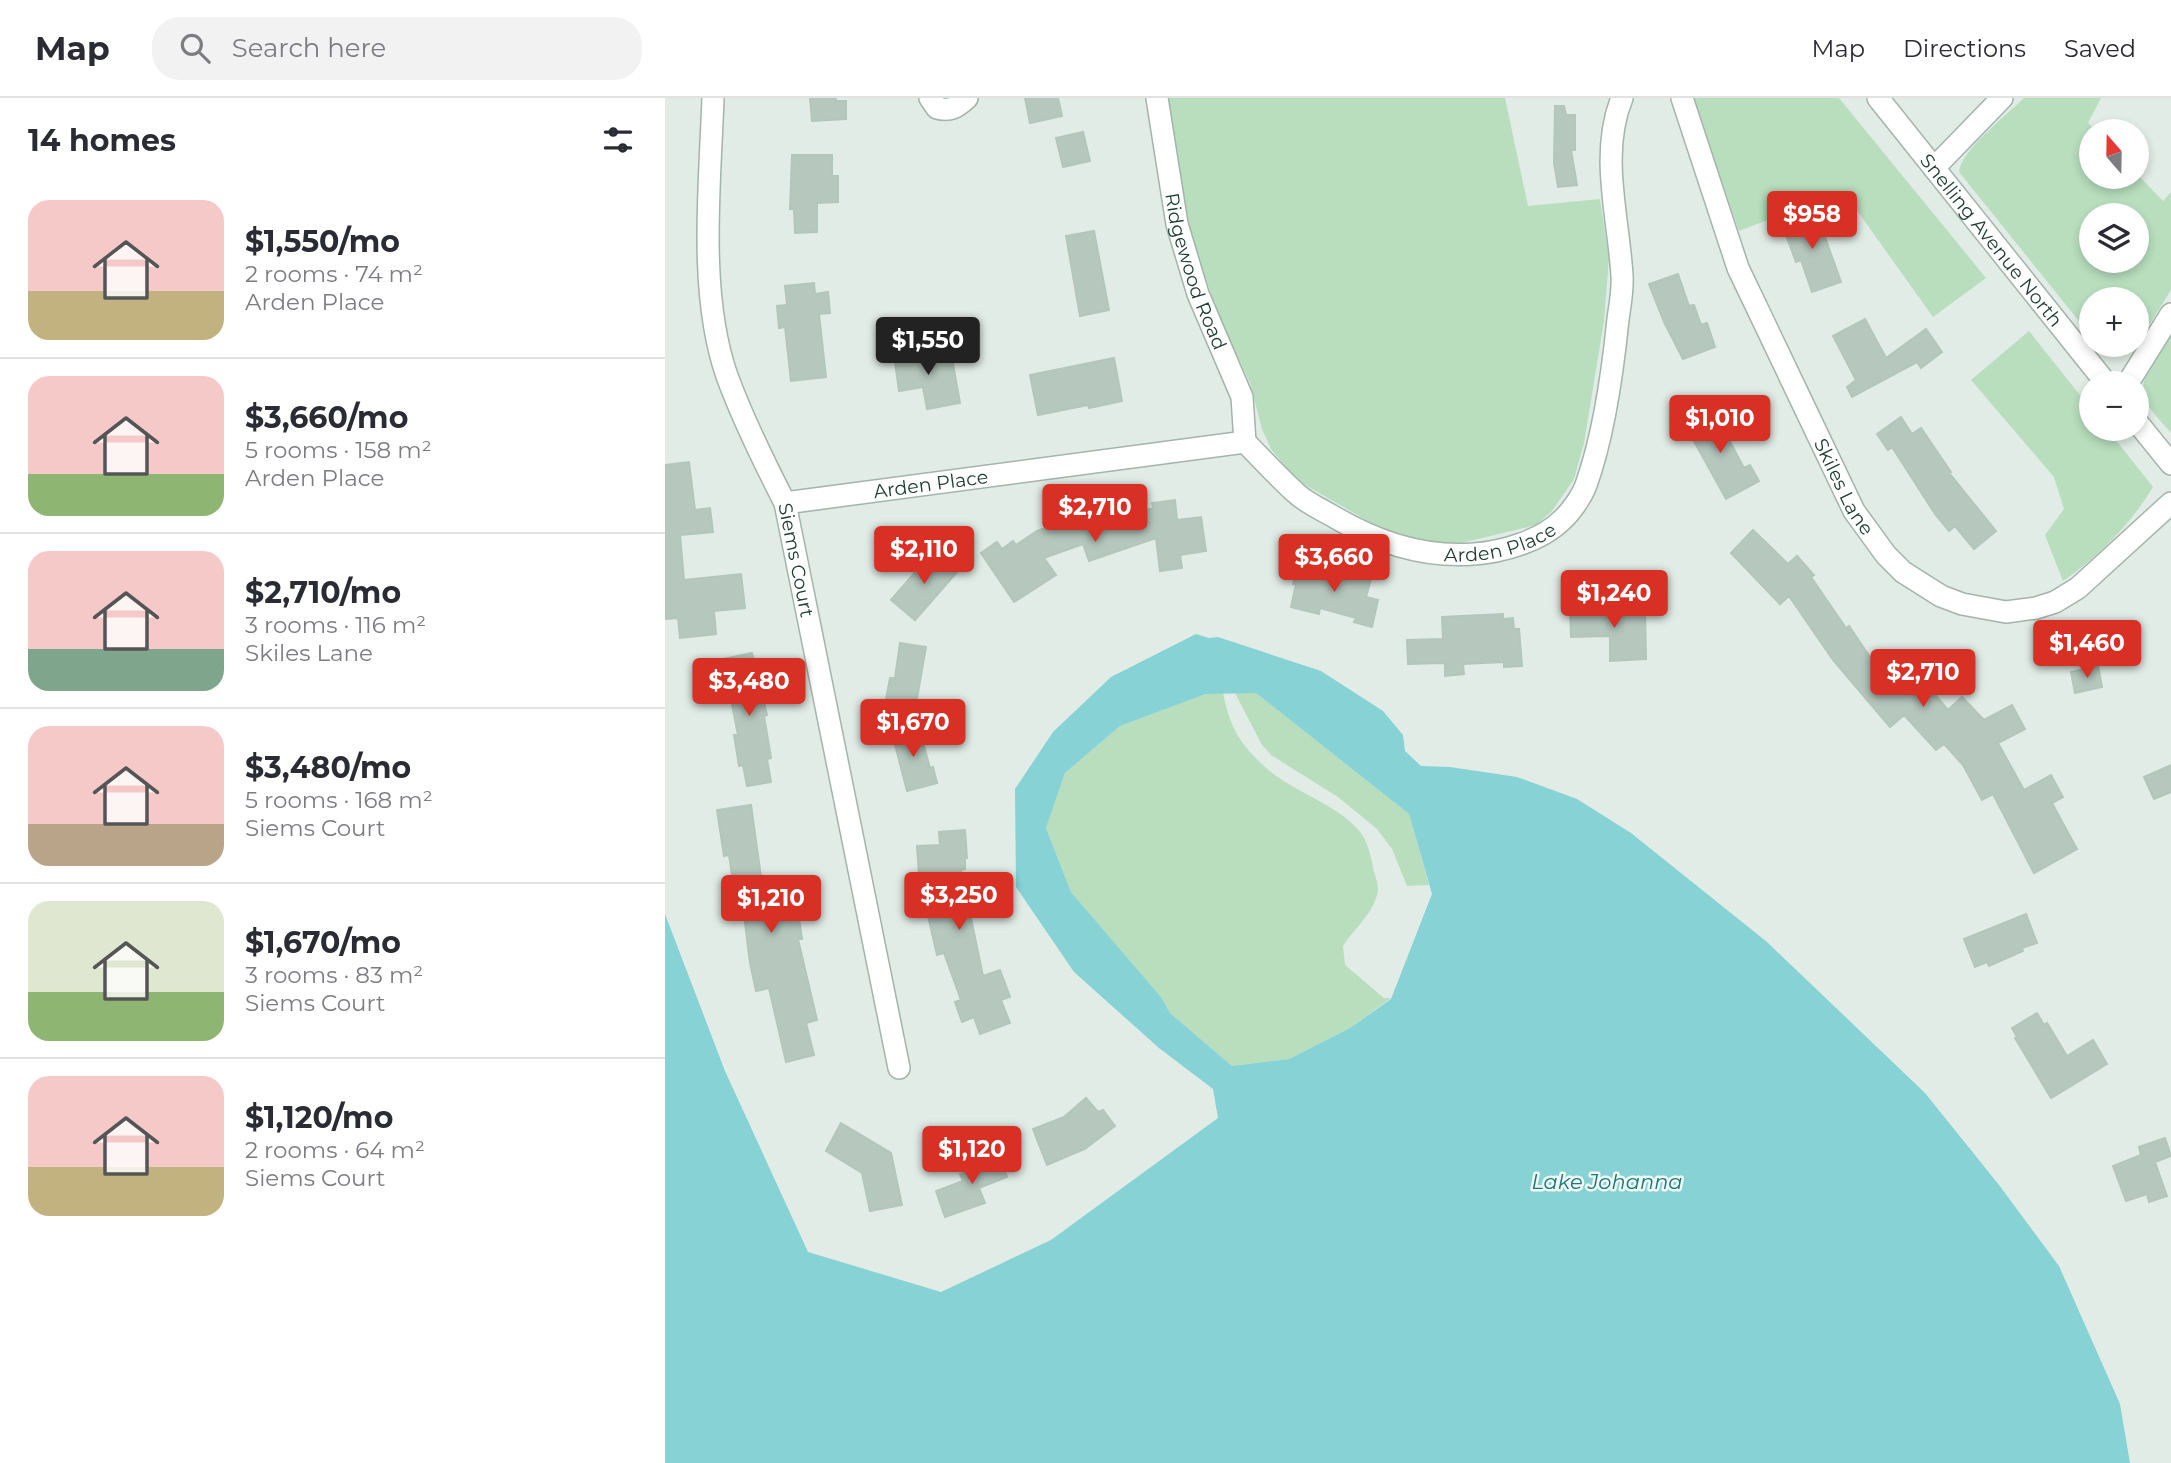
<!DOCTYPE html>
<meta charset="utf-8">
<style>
:root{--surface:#fff;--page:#f2f2f3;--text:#2b2b33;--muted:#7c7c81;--line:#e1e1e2;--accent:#d93025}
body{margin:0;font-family:Montserrat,sans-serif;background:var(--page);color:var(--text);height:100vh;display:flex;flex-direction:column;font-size:26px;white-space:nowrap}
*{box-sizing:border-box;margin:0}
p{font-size:23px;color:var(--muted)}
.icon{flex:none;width:38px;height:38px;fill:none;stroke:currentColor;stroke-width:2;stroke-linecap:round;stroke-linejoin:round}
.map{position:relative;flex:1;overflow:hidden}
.sheet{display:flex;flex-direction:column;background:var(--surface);width:665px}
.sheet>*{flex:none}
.needle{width:46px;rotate:340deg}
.buttons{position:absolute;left:1414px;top:21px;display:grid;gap:14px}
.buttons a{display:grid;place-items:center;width:70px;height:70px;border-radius:50%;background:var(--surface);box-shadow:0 4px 10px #0003;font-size:35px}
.price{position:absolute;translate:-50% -60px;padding:0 16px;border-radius:7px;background:var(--accent);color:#fff;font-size:23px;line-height:46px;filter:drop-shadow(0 2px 4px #0008)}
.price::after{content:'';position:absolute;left:50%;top:42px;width:21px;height:16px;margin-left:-10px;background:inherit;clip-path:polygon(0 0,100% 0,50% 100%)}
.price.active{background:#222;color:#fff}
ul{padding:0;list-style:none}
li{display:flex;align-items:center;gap:21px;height:175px;padding:0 28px}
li+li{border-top:2px solid var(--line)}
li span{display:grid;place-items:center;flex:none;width:196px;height:140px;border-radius:21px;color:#555}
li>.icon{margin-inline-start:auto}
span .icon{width:84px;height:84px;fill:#fffc;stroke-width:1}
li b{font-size:30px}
h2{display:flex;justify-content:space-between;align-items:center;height:84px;padding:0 28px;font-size:30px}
header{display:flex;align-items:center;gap:42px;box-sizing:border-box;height:98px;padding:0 35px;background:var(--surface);border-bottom:2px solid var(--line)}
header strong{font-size:33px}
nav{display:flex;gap:38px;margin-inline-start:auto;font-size:24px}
.search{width:490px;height:63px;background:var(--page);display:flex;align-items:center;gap:18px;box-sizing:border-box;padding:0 24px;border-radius:28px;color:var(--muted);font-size:26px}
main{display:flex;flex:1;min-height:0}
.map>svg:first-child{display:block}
.green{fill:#b8debe;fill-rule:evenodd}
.water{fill:#86d2d4;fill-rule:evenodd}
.building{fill:#b6c7be;stroke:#b3c6bc;stroke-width:2}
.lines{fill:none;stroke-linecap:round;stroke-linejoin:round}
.minor-casing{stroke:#a3b4ac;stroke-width:24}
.minor{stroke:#fff;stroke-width:21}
.labels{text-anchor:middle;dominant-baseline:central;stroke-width:5;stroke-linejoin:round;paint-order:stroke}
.street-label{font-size:19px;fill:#203d32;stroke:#f1f8f4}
.water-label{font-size:21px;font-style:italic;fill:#18787c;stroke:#f1f8f4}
</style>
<header>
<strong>Map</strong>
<div class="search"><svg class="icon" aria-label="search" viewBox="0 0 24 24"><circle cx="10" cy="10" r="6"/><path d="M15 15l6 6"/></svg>Search here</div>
<nav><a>Map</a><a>Directions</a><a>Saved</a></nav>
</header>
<main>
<section class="sheet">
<h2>14 homes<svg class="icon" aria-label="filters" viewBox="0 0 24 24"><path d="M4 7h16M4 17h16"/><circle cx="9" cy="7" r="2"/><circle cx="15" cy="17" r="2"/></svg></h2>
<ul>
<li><span style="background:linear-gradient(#f6c9c9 65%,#c2b280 0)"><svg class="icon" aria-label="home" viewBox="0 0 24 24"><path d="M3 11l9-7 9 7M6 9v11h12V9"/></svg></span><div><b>$1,550/mo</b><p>2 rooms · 74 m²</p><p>Arden Place</p></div></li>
<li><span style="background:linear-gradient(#f6c9c9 70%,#8fb573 0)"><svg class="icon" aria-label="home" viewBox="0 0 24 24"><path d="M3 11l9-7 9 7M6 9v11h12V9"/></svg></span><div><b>$3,660/mo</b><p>5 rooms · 158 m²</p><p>Arden Place</p></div></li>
<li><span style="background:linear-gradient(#f6c9c9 70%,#7fa58c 0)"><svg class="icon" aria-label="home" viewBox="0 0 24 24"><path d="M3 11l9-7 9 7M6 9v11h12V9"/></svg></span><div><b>$2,710/mo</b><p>3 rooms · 116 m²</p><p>Skiles Lane</p></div></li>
<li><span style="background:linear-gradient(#f6c9c9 70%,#b9a48a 0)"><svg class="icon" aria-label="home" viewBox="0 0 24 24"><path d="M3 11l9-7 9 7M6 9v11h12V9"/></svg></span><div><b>$3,480/mo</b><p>5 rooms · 168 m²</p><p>Siems Court</p></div></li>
<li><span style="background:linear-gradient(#dfe7d0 65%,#8fb573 0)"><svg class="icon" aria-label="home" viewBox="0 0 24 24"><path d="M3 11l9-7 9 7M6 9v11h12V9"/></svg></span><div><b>$1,670/mo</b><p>3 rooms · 83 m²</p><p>Siems Court</p></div></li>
<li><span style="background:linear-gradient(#f6c9c9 65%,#c2b280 0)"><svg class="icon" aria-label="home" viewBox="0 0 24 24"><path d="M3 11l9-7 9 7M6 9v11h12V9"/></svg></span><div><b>$1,120/mo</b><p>2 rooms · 64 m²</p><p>Siems Court</p></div></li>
</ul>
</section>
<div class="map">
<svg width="1506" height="1365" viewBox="0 0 1506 1365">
<rect width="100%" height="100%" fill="#e1ece6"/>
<!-- green -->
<path class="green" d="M 503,0 L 840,0 L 863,108 L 935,101 L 944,160 L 939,223 L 919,345 L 909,381 L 887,413 L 871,427 L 796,445 L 752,444 L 718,432 L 630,381 L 606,351 L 597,331 L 585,285 L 554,218 L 529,148 L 520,107 Z
M 1028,0 L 1174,0 L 1321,180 L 1268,219 L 1178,93 L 1074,133 Z
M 1359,0 L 1436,0 L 1423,25 L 1431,33 L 1426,33 L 1426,79 L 1472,79 L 1472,76 L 1498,103 L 1506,94 L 1506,192 L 1472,246 L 1472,201 L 1426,201 L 1426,238 L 1294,74 C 1295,53 1343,16 1359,0 ZM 1426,117 L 1472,117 L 1472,163 L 1426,163 Z
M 1364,233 L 1426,311 L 1426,331 L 1442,331 L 1488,389 C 1465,427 1434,458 1398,483 L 1380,437 L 1399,411 L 1389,379 L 1306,282 Z
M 1506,239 L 1506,335 C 1498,325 1487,315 1481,304 C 1469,282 1495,256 1506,239 Z
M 558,595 C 565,628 573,644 599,668 C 625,693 673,706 695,734 C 704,745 706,761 709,774 C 712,784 715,790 711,800 C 706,817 688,832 678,848 L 680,867 L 719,900 L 726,900 L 685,930 L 624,961 L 567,968 L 505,915 L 496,899 L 406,794 L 381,730 L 400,675 L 455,628 L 541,596 Z
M 570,595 L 591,595 L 744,716 L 764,787 L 742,788 L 727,751 L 712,731 L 673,699 L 606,657 L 597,647 Z"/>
<!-- water -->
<path class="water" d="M 531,536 L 544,540 L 553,539 L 656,573 L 718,613 L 738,637 L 740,653 L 756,668 L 785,669 L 852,679 L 912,701 L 966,735 L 1102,844 L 1260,995 L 1334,1087 L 1394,1168 L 1455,1306 L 1465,1365 L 0,1365 L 0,816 L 60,973 L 143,1154 L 276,1194 L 386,1142 L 553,1020 L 548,991 L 494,950 L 409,874 L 351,789 L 350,691 L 388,634 L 446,579 ZM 591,595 L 744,716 L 767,796 L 726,901 L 685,930 L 624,961 L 567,968 L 505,915 L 496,899 L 406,794 L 381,730 L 400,675 L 455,628 L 541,596 Z"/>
<!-- building -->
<path class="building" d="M 145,0 L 171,0 L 171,3 L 181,3 L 181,21 L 147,23 Z
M 360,0 L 393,0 L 397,18 L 365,25 Z
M 890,8 L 899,8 L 901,17 L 910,17 L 910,52 L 906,52 L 912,87 L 893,89 L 889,65 Z
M 418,34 L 425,63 L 398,69 L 391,40 Z
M 127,57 L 167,57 L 167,78 L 173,78 L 173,104 L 152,105 L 152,134 L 130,135 L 129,111 L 125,111 Z
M 1151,114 L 1176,184 L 1147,194 L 1136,162 L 1131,164 L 1117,126 Z
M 429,133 L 444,212 L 415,218 L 401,138 Z
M 1013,176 L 1024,208 L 1029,207 L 1036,227 L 1042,225 L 1050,249 L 1018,261 L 999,224 L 984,186 Z
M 149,185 L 150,196 L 163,194 L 165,215 L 154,216 L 161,279 L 126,283 L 120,229 L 114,230 L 112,208 L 122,207 L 120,188 Z
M 1200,221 L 1221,260 L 1261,231 L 1277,254 L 1256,270 L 1252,264 L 1187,299 L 1182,289 L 1191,282 L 1168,238 Z
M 253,244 L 257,264 L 287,260 L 295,305 L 262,311 L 258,289 L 234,293 L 230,264 L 239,262 L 236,247 Z
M 449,260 L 457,303 L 424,310 L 423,307 L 373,317 L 365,277 Z
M 1042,309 L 1060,344 L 1064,342 L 1079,370 L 1085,367 L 1094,383 L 1061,401 L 1025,336 L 1029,334 L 1021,320 Z
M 1236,319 L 1247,336 L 1256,330 L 1286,374 L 1284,375 L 1331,433 L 1309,451 L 1290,428 L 1284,433 L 1270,416 L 1227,349 L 1223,352 L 1212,336 Z
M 24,364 L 30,412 L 45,410 L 48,434 L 15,437 L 19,482 L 76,476 L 80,510 L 49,513 L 51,536 L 15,540 L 13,520 L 0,521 L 0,367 Z
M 510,402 L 512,422 L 536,419 L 541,453 L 515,457 L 517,470 L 495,473 L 491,440 L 424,463 L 418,446 L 379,460 L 391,477 L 349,504 L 316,455 L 332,444 L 337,451 L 348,443 L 351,447 L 372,433 L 436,411 L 440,426 L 488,410 L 487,405 Z
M 1088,432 L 1123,466 L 1132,458 L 1149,477 L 1146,479 L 1181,530 L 1184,528 L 1211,568 L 1217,563 L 1227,575 L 1241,562 L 1283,612 L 1297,599 L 1319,622 L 1347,607 L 1360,631 L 1333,645 L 1359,692 L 1386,677 L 1398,699 L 1387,705 L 1412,751 L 1369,775 L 1328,696 L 1317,702 L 1298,667 L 1279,646 L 1271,652 L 1239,617 L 1225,629 L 1168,562 L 1124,498 L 1115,506 L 1066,455 Z
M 268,454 L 292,474 L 250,522 L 226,502 Z
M 633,467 L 673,477 L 674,473 L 706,481 L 701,499 L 713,502 L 707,529 L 689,524 L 691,520 L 655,510 L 654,516 L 626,509 L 631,486 L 628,486 Z
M 980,509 L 981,561 L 945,563 L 945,538 L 906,539 L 905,511 Z
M 838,516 L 838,521 L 848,520 L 849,531 L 854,531 L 857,568 L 839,569 L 839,564 L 798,566 L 799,576 L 780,578 L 780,565 L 743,566 L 742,542 L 778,541 L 777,519 Z
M 235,545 L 261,549 L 251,606 L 221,601 L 225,580 L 230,580 Z
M 87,555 L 102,617 L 99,618 L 106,660 L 102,661 L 106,684 L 82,688 L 78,667 L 74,668 L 69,637 L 73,637 L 58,561 Z
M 1433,568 L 1437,589 L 1410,595 L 1406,574 Z
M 248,626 L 246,639 L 256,637 L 265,670 L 268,669 L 272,685 L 242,693 L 226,631 Z
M 1506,667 L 1506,694 L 1489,701 L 1479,679 Z
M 86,707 L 97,786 L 123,782 L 127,814 L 133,813 L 137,841 L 133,841 L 152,922 L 141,925 L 149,957 L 121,964 L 104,890 L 91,893 L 85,865 L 74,776 L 67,777 L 64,757 L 59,758 L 52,712 Z
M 300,732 L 302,760 L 300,760 L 300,771 L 296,772 L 318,878 L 335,872 L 345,899 L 336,902 L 345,925 L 315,936 L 309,919 L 297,924 L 290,904 L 296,902 L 279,855 L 272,857 L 254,778 L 252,748 L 275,747 L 274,734 Z
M 1361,816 L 1372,845 L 1357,850 L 1358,853 L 1324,868 L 1322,864 L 1310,869 L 1299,841 Z
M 1372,915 L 1379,927 L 1382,925 L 1402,958 L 1428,942 L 1442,966 L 1386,1000 L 1350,940 L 1352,939 L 1347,930 Z
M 421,1000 L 433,1014 L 438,1012 L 450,1028 L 420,1051 L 382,1067 L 368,1031 L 399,1019 Z
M 176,1025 L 226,1055 L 237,1107 L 205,1113 L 197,1075 L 161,1053 Z
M 1500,1040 L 1506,1058 L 1490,1064 L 1502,1098 L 1484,1104 L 1482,1096 L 1461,1103 L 1448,1068 L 1476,1057 L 1474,1049 Z
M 333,1054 L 342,1079 L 314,1090 L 320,1105 L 280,1119 L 271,1093 L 298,1083 L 295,1076 L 310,1071 L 307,1064 Z"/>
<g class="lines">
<defs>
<g id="minor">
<path id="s1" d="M 48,0 C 45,87 33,195 62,278 C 78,322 99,364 120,405 L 234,970"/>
<path d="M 265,0 L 272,10 C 285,14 292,9 302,0"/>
<path id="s2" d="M 492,0 L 512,126 L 533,196 L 577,299 L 580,344"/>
<path id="s3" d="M 1017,0 L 1073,170 L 1189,413 L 1221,457 L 1238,474 L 1276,498 L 1297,506 L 1341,514 L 1371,510 L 1390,504 L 1413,490 L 1506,405"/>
<path id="s4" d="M 1213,0 L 1441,285"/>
<path d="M 1269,70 L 1337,0"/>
<path d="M 1463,285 L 1506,216"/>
<path d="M 1472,324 L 1506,366"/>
<path id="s5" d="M 120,405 L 580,344 C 597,361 614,380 632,396 C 641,404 653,410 664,416 C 709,443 756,460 809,456 C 837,454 876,443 897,422 C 906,414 917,398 921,387 C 938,340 948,271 953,221 C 955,207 958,192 957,178 C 954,121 934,56 957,0"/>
</g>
</defs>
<!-- minor casing -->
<use href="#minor" class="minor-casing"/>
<!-- minor -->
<use href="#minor" class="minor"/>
</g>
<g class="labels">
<!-- street labels -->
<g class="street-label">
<text stroke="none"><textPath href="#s4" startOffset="182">Snelling Avenue North</textPath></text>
<text stroke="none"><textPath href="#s2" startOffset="178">Ridgewood Road</textPath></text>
<text stroke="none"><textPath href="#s5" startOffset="147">Arden Place</textPath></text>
<text stroke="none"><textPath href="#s3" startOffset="422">Skiles Lane</textPath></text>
<text stroke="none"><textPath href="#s5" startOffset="756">Arden Place</textPath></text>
<text stroke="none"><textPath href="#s1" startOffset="478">Siems Court</textPath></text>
</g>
<!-- water labels -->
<g class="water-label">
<text x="942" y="1083">Lake Johanna</text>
</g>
</g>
</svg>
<div class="buttons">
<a><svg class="needle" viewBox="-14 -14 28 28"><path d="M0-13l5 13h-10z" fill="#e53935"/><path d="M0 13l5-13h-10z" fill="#7c7c81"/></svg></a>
<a><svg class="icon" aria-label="layers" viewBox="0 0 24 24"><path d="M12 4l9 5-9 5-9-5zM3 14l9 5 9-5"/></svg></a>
<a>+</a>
<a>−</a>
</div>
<b class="price" style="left:1147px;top:153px">$958</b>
<b class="price active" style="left:263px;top:279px">$1,550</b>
<b class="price" style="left:1055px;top:357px">$1,010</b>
<b class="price" style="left:430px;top:446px">$2,710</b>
<b class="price" style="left:259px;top:488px">$2,110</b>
<b class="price" style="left:669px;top:496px">$3,660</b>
<b class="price" style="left:949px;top:532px">$1,240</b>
<b class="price" style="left:1422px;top:582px">$1,460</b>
<b class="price" style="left:1258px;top:611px">$2,710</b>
<b class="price" style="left:84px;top:620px">$3,480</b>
<b class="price" style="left:248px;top:661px">$1,670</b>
<b class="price" style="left:294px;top:834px">$3,250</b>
<b class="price" style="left:106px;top:837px">$1,210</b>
<b class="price" style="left:307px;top:1088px">$1,120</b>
</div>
</main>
